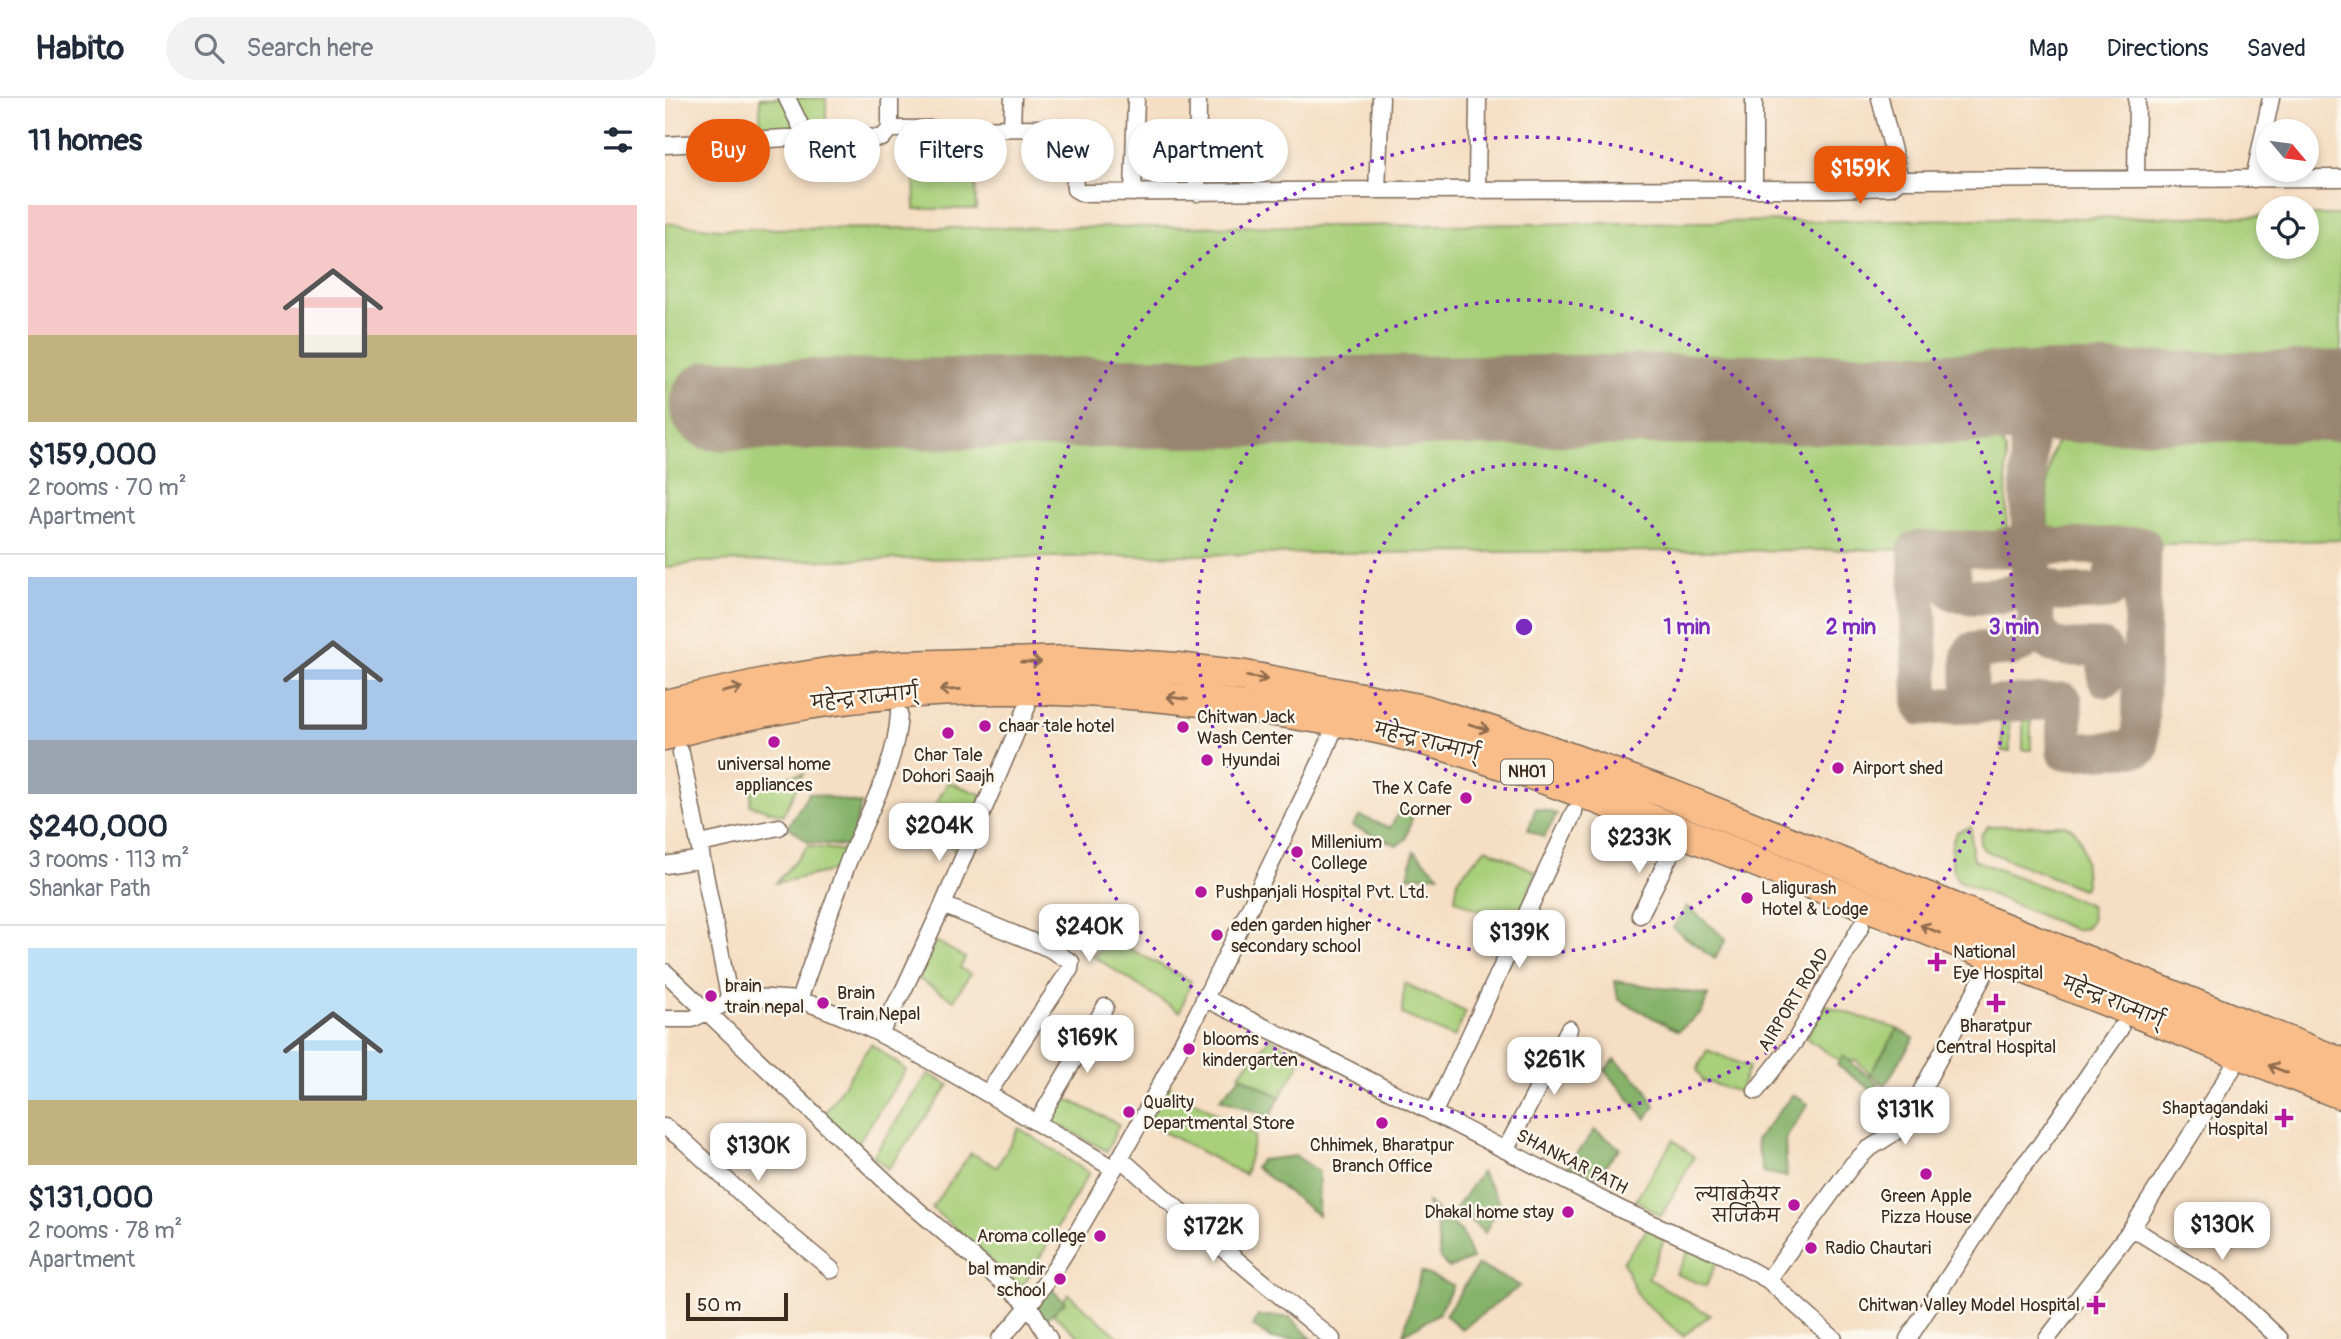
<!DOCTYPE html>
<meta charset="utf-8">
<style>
:root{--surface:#fff;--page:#f2f2f3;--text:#1f2937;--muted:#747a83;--line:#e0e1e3;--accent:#ea580c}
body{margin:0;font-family:Pangolin,"Playpen Sans Deva",sans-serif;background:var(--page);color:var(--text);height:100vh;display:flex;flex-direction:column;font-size:26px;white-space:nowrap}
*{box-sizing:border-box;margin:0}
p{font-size:23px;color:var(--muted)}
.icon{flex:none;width:38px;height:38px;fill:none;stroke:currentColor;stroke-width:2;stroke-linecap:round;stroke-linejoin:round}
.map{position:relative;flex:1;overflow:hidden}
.drawer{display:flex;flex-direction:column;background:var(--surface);width:665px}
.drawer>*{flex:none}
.guide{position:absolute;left:21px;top:21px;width:665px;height:63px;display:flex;gap:14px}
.needle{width:46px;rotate:119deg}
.controls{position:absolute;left:1591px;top:21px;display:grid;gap:14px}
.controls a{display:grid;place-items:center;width:63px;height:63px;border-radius:50%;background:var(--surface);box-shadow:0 4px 10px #0003;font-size:35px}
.scale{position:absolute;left:21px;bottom:18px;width:102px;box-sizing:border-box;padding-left:7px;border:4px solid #3b2a1e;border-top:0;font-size:19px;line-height:24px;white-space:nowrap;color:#3b2a1e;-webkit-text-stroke:5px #fbf7ec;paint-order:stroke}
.price{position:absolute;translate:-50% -60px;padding:0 16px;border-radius:14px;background:#fff;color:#222;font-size:23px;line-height:46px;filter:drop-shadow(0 2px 4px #0008)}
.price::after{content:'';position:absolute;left:50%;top:42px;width:21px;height:16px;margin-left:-10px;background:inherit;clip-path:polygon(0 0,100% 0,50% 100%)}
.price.current{background:var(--accent);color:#fff}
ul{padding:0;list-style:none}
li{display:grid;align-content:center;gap:14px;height:371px;padding:0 28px}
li+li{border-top:2px solid var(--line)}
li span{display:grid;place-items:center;height:217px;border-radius:0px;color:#555}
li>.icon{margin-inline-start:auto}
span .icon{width:126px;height:126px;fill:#fffc;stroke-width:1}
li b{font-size:30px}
h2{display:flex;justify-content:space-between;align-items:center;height:84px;padding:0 28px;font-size:30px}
.chip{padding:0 24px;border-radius:32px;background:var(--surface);box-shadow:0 4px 10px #0003;font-size:24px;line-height:63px}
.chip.current{background:var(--accent);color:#fff}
header{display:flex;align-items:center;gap:42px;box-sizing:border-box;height:98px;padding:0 35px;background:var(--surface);border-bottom:2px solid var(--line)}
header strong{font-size:33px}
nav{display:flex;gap:38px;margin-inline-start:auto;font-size:24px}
.search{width:490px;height:63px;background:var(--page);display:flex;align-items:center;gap:18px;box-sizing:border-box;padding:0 24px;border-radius:38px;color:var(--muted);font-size:26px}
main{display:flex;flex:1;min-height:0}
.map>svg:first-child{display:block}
.green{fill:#a8cf7a;stroke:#727c4c;stroke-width:2}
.forest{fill:#86b26a;stroke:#606e44;stroke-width:2}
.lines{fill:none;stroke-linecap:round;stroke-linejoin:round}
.taxiway{stroke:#988470;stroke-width:37}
.runway{stroke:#988470;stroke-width:91}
.street-casing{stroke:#7c6958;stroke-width:19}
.highway-casing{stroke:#7c6958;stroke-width:33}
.street{stroke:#fff;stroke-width:16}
.highway{stroke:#f8bd89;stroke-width:30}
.oneway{stroke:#906c4e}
.ring{fill:none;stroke:#7b2cbf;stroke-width:3.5;stroke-dasharray:3.5 7}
.poi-dot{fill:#b5179e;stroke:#fbf7ec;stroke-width:2.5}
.labels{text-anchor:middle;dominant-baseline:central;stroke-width:5;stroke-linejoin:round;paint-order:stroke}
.shield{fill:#fbf7ec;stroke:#75685c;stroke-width:2}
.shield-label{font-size:16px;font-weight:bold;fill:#3b2a1e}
.street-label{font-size:18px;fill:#3b2a1e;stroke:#fbf7ec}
.poi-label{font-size:18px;fill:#3b2a1e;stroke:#fbf7ec;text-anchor:start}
.centre{fill:#7b2cbf;stroke:#fbf7ec;stroke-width:3.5}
.ring-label{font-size:21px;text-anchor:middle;font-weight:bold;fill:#7b2cbf;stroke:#fbf7ec;stroke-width:5;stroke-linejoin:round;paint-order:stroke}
</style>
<header>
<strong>Habito</strong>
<div class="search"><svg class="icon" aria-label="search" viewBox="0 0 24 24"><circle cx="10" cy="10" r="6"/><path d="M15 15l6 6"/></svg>Search here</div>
<nav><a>Map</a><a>Directions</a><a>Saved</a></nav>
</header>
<main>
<section class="drawer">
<h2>11 homes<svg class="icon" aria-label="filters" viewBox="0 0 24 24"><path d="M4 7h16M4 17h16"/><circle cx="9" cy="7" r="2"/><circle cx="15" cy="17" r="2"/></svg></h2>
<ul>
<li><span style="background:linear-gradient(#f6c9c9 60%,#c2b280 0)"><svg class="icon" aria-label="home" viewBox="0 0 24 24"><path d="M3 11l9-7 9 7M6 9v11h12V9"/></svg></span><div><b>$159,000</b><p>2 rooms · 70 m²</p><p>Apartment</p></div></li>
<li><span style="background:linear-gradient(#a9c7e8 75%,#9aa5b1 0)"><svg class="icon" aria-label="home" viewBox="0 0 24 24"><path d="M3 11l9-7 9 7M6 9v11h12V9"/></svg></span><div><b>$240,000</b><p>3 rooms · 113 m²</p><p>Shankar Path</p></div></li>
<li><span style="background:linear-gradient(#bfe0f5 70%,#c2b280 0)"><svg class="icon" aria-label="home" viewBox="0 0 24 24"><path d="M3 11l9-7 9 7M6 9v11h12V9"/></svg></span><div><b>$131,000</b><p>2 rooms · 78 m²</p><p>Apartment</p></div></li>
</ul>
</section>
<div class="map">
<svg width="1676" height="1241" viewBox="0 0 1676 1241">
<rect width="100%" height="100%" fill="#fbf7ec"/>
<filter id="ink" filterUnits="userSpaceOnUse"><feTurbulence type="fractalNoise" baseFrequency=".0143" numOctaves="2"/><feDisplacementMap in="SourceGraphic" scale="14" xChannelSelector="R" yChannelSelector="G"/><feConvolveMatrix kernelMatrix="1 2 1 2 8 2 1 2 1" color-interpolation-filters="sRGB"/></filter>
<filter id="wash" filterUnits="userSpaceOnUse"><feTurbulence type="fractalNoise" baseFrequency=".00686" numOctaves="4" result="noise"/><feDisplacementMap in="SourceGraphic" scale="28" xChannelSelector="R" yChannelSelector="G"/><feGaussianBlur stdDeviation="1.57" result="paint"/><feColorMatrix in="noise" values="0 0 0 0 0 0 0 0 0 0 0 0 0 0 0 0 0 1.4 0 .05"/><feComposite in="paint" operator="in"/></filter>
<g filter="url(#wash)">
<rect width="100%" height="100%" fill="#f5dec3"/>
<!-- green -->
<path class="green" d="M 95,0 L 161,0 L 161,32 L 95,33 Z
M 248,34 L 309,34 L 311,111 L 250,111 Z
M 1642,117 L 1676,117 L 1676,260 L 41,273 L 43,332 L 1314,325 L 1331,336 L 1341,352 L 1342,451 L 663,455 L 34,464 L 0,470 L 0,125 L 55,131 L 683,128 L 1603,118 L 1603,149 L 1642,149 Z
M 1676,322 L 1676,442 L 1383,449 C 1384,419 1376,357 1397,336 C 1404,329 1413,326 1421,323 Z
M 1385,612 L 1395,612 L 1396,651 L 1386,652 Z
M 1358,613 L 1366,613 L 1366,652 L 1358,652 Z
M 1336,614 L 1344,614 L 1345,653 L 1337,653 Z
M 138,676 L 118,717 L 85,707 L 88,684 Z
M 283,684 L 318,697 L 293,755 L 259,727 Z
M 1399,727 C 1422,732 1419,767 1421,787 L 1417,791 L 1319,752 L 1315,745 L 1316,737 L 1323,728 Z
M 1306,729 L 1307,758 L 1309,762 L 1425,807 L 1427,821 L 1421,830 L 1410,832 L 1294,783 C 1285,772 1283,745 1293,733 Z
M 143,748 L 181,753 L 171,772 L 111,785 Z
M 821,750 L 871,774 L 850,830 L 790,801 L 793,781 Z
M 446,841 L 526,883 L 515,914 L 428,858 Z
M 271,843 L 300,860 L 295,870 L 305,876 L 289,902 L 252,880 Z
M 739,885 L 801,914 L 789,940 L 737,916 Z
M 1159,907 L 1233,931 L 1205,976 L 1191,962 L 1175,963 L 1141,940 Z
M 605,940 L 638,959 L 615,999 L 574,976 Z
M 206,946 L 241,972 L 188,1052 L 157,1020 Z
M 1042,952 L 1084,969 L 1074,994 L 1038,983 L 1032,972 Z
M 263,976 L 284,987 L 223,1071 L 208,1058 Z
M 502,987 L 590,1038 L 580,1077 L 482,1025 Z
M 395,998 L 454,1026 L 442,1053 L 377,1018 Z
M 354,1030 L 424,1075 L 358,1188 L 348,1182 L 267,1110 L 306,1055 L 332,1069 Z
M 1008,1042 L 1029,1059 L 996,1118 L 971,1102 Z
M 984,1129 L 999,1142 L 983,1180 L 1045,1217 L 1018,1238 L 974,1200 L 958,1164 Z
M 1026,1148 L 1053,1161 L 1041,1188 L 1011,1176 Z
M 403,1196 L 456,1241 L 417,1241 L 388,1216 Z"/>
<!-- forest -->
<path class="forest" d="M 144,695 L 196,706 L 185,749 L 143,744 L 123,728 Z
M 738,707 L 749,713 L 741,741 L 732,747 L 687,728 L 695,718 L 725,730 Z
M 871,710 L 892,716 L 879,739 L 863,732 Z
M 749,753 L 774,777 L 743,779 Z
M 1022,808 L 1061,841 L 1050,861 L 1008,830 Z
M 950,883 L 1043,897 L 1037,914 L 1013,933 L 953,901 Z
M 1233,931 L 1249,940 L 1220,987 L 1205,976 Z
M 1178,958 L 1214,987 L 1209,994 L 1172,967 Z
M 950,961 L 979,988 L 990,1008 L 981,1021 L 940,972 Z
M 576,978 L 615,999 L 605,1019 L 555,1001 Z
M 1128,996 L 1143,1006 L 1120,1041 L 1122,1079 L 1098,1074 L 1091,1042 Z
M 930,1032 L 955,1050 L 929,1081 L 902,1069 Z
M 631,1058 L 654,1074 L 653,1117 L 590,1069 L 596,1062 Z
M 816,1074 L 835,1105 L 820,1135 L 791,1110 Z
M 761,1103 L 797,1134 L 807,1161 L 784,1170 L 775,1161 L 772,1129 Z
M 813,1167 L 855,1188 L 797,1231 L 780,1217 Z
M 756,1174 L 788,1187 L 774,1215 L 738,1237 Z
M 384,1189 L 400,1204 L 381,1221 L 368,1213 Z
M 593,1218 L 625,1219 L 647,1241 L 607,1241 L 588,1228 Z"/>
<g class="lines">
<!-- taxiway -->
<path class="taxiway" d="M 1321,300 C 1344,305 1357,316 1363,339 C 1364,373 1361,522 1380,541 C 1395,555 1418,548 1437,550 L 1441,556 L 1441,581
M 1363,339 C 1368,312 1385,303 1411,300
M 1383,446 L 1383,449 L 1478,447 L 1475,650 L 1400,654 L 1399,603 L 1257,609 L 1251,451 L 1342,451 L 1342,447 Z
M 1288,478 L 1289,494 C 1297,501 1347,499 1356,491 C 1361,486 1363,477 1366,471 L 1375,485 L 1393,495 L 1442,494 L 1448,489 L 1447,475
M 1305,584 L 1305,556 L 1307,553 C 1338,547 1357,560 1371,525"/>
<!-- runway -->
<path class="runway" d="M 50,307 L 1676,298"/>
</g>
</g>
<g filter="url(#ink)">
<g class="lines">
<defs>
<path id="street" d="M 122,0 L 141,39
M 225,0 L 225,31
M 1215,0 L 1235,82
M 347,29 L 348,0
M 0,47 L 156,38 L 217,40 L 225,31 L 396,30 L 403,32 L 407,38 L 410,91 L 417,95 L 712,92 L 716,0
M 1471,81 L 1472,0
M 1589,81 L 1606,0
M 1089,91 L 1089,0
M 712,92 L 1168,91 L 1226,89 L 1235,82 L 1676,80
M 812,93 L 813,0
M 468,95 L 471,0
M 532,95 L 533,0
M 16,655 L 65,903
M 35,746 L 114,729
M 0,767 L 37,761
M 278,807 L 383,850 L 406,864 L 405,871 L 323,995
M 975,817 L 1007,753
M 0,874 L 234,1096 L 364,1207 L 384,1241
M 539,900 L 620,939 L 957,1112 L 1056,1156 L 1103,1182 L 1169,1241
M 134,902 C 184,918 228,942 274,968 C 333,1001 391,1036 449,1071
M 0,921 L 27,921 L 65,903 L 88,899 L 134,902 C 150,856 166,810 183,764 C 202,716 231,669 234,616
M 215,935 L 239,891 L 278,807 L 362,609
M 1091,993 L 1130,943 L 1196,828
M 768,1016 L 909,714
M 372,1025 L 440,909
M 0,1029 L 18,1042 L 91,1109 L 167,1172
M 841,1051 L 904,931
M 455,1060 L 550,1144 L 667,1241
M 1467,1130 L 1554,1184 L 1615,1241
M 1103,1182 L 1187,1067 L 1202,1052 L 1232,1033 L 1251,1003 L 1319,877
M 335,1241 C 381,1194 414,1131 447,1074 C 524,941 588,801 656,663 L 674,618
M 1243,1241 L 1349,1079 L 1376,1046 L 1455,931
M 1382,1241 L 1467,1130 L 1576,957"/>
<path id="highway" d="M 0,607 L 100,585 L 175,573 L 239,568 L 406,563 L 512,570 L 580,578 L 759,612 L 877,650 L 1004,696 L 1676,965
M 0,637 C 39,625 79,617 119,610 C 282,581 446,588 609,613 C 653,620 697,625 740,637 C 800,652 858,673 916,694 L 1676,996"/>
</defs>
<!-- street casing -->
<use href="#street" class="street-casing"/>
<!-- highway casing -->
<use href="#highway" class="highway-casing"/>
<!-- street -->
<use href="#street" class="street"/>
<!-- highway -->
<use href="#highway" class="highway"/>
</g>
<!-- one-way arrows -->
<defs><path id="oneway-shaft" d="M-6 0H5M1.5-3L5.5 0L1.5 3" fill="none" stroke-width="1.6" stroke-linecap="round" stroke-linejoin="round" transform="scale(1.75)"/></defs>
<g class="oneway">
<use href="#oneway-shaft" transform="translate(366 564) rotate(-1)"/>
<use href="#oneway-shaft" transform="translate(592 580) rotate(9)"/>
<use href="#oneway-shaft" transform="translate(67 592) rotate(-12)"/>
<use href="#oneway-shaft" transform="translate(285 592) rotate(177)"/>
<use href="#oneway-shaft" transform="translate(512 600) rotate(-173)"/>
<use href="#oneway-shaft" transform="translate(814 629) rotate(17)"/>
<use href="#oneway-shaft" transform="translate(1265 831) rotate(-158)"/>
<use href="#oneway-shaft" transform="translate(1613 971) rotate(-158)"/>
</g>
</g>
<!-- distance rings -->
<g class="ring">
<circle cx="859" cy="529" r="163"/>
<circle cx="859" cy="529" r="327"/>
<circle cx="859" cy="529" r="490"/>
</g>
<!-- markers -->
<g class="poi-dot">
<circle cx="320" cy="628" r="7"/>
<circle cx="518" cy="629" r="7"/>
<circle cx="283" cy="635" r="7"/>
<circle cx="109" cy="644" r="7"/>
<circle cx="542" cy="662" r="7"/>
<circle cx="1173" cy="670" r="7"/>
<circle cx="801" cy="700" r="7"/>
<circle cx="632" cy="754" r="7"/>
<circle cx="536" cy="794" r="7"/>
<circle cx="1082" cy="800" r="7"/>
<circle cx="552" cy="837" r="7"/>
<path d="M1268.5 853.5h7v7h7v7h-7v7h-7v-7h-7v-7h7z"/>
<circle cx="46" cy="898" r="7"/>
<circle cx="158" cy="905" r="7"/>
<path d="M1327.5 894.5h7v7h7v7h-7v7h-7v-7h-7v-7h7z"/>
<circle cx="524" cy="951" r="7"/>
<circle cx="464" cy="1014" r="7"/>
<path d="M1615.5 1009.5h7v7h7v7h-7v7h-7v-7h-7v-7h7z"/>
<circle cx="717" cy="1025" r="7"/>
<circle cx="1261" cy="1076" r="7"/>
<circle cx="1129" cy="1107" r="7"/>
<circle cx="903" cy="1114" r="7"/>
<circle cx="435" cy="1138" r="7"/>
<circle cx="1146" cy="1150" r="7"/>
<circle cx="395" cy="1181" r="7"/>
<path d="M1427.5 1196.5h7v7h7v7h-7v7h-7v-7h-7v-7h7z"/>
</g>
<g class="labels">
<!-- shield labels -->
<rect class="shield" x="836" y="661.5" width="52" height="25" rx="5"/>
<g class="shield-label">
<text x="862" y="674">NH01</text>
</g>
<!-- street labels -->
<g class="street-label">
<text transform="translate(200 600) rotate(-6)">महेन्द्र राज्मार्ग्</text>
<text transform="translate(762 644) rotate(14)">महेन्द्र राज्मार्ग्</text>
<text transform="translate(1129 902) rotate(-58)">AIRPORT ROAD</text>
<text transform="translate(1448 904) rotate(22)">महेन्द्र राज्मार्ग्</text>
<text transform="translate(907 1064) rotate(27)">SHANKAR PATH</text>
</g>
<!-- poi labels -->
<g class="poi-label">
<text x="532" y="619">Chitwan Jack<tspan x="532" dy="21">Wash Center</tspan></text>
<text x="334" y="628">chaar tale hotel</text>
<text x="283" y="657" text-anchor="middle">Char Tale<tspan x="283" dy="21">Dohori Saajh</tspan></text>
<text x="556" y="662">Hyundai</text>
<text x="109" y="666" text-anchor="middle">universal home<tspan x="109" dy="21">appliances</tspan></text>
<text x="1187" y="670">Airport shed</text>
<text x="787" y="690" text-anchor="end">The X Cafe<tspan x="787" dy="21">Corner</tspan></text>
<text x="646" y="744">Millenium<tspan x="646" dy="21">College</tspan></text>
<text x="1096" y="790">Laligurash<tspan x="1096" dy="21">Hotel &amp; Lodge</tspan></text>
<text x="550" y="794">Pushpanjali Hospital Pvt. Ltd.</text>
<text x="566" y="827">eden garden higher<tspan x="566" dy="21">secondary school</tspan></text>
<text x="1288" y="854">National<tspan x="1288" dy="21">Eye Hospital</tspan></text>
<text x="60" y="888">brain<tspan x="60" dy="21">train nepal</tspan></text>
<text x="172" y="895">Brain<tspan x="172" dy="21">Train Nepal</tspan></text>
<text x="1331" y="928" text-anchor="middle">Bharatpur<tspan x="1331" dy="21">Central Hospital</tspan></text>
<text x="538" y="941">blooms<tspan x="538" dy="21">kindergarten</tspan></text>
<text x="478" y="1004">Quality<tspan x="478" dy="21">Departmental Store</tspan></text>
<text x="1603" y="1010" text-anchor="end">Shaptagandaki<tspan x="1603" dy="21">Hospital</tspan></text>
<text x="717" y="1047" text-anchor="middle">Chhimek, Bharatpur<tspan x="717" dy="21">Branch Office</tspan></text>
<text x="1115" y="1097" text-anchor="end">ल्याबकेयर<tspan x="1115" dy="21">सर्जिकेम</tspan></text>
<text x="1261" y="1098" text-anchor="middle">Green Apple<tspan x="1261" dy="21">Pizza House</tspan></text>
<text x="889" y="1114" text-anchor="end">Dhakal home stay</text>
<text x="421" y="1138" text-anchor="end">Aroma college</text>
<text x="1160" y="1150">Radio Chautari</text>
<text x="381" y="1171" text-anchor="end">bal mandir<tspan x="381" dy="21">school</tspan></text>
<text x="1415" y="1207" text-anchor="end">Chitwan Valley Model Hospital</text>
</g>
</g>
<circle cx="859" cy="529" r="10" class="centre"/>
<g class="ring-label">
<text x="1022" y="536">1 min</text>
<text x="1186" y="536">2 min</text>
<text x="1349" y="536">3 min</text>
</g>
</svg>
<div class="controls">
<a><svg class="needle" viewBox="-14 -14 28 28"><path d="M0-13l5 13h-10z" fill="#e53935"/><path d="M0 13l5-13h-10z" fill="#747a83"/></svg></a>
<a><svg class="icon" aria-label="locate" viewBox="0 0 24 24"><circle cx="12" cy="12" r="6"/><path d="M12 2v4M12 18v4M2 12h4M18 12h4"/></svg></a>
</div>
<div class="scale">50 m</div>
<b class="price current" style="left:1195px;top:108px">$159K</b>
<b class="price" style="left:274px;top:765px">$204K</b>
<b class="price" style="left:974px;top:777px">$233K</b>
<b class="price" style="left:424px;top:866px">$240K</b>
<b class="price" style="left:854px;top:872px">$139K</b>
<b class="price" style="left:422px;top:977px">$169K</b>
<b class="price" style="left:889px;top:999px">$261K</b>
<b class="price" style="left:1240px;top:1049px">$131K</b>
<b class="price" style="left:93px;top:1085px">$130K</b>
<b class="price" style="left:1557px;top:1164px">$130K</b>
<b class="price" style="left:548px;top:1166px">$172K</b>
<div class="guide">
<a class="chip current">Buy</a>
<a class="chip">Rent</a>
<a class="chip">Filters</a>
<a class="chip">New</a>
<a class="chip">Apartment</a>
</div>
</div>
</main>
